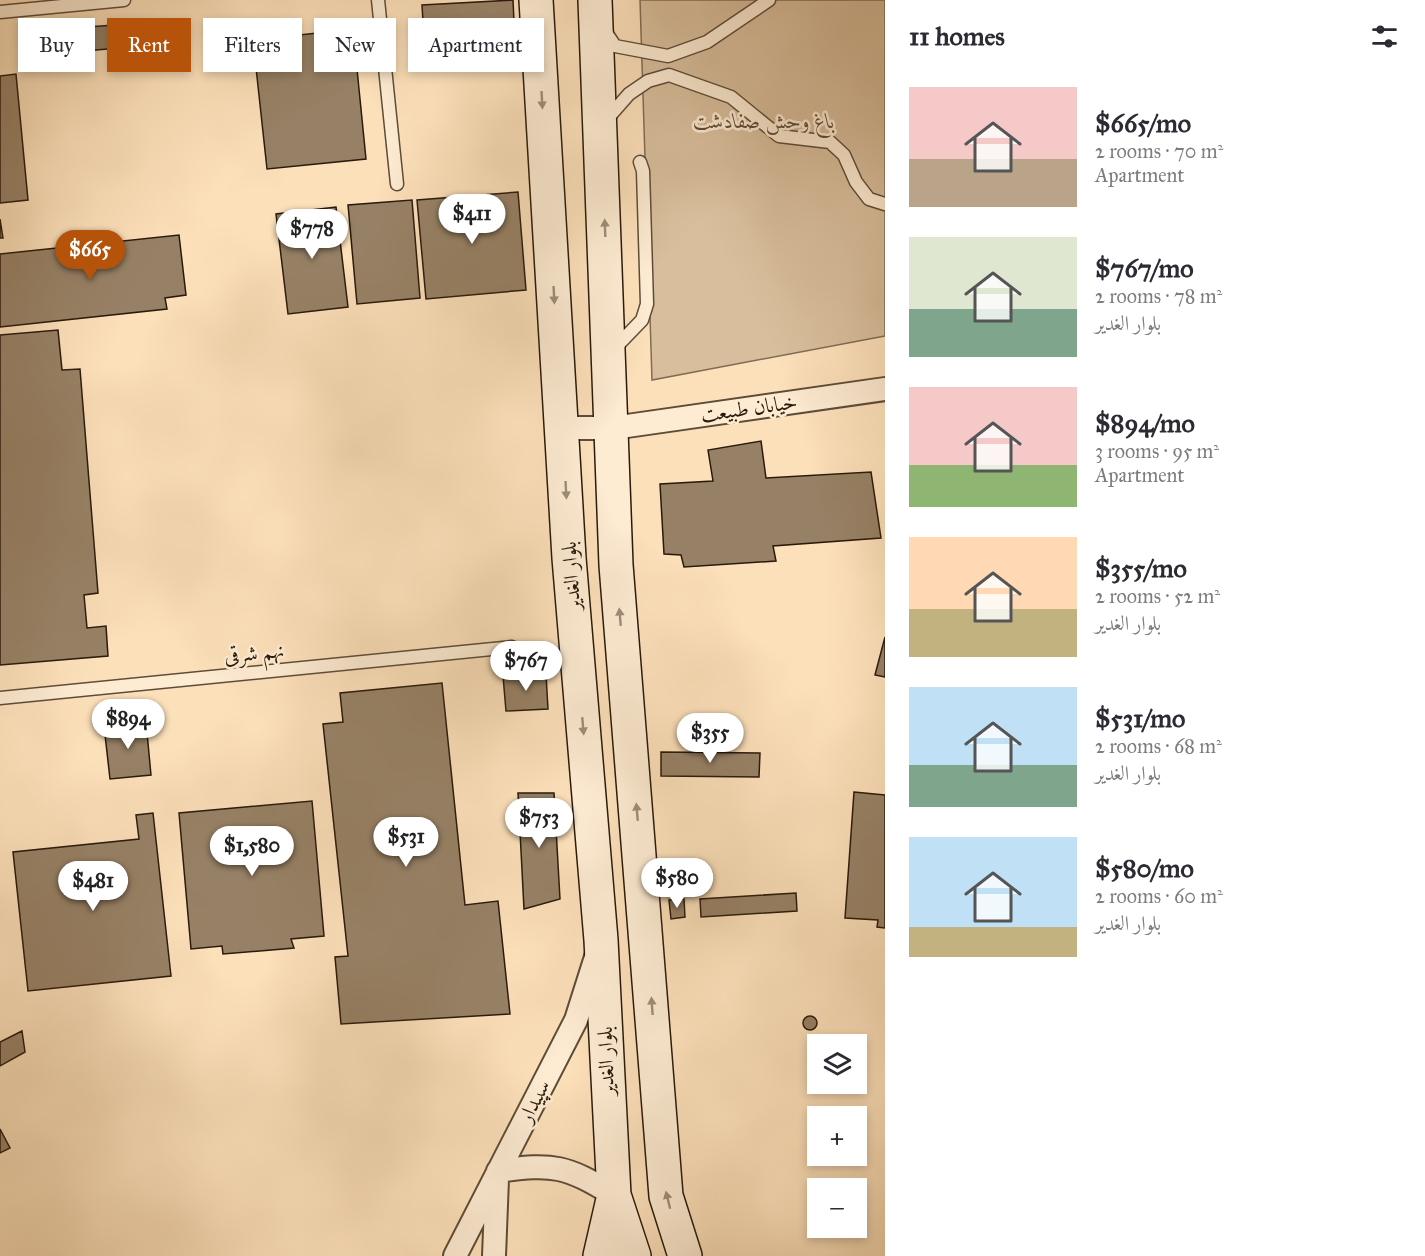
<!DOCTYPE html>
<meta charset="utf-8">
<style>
:root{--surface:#fff;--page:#f7f7f7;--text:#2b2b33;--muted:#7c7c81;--accent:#b45309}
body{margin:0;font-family:"IM FELL Great Primer",Amiri,serif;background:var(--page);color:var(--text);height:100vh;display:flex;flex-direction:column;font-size:22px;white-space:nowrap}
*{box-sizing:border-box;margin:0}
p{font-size:20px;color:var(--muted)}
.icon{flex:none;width:33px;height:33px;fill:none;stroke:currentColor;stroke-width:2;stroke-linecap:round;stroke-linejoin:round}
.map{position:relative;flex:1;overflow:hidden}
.sheet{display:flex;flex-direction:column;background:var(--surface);width:540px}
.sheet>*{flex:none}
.banner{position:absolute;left:18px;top:18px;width:570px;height:54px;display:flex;gap:12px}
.buttons{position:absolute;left:807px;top:1034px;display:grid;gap:12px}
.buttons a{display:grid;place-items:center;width:60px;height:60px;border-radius:0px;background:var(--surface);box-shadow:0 3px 9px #0003;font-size:30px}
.price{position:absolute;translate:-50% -51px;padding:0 14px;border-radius:21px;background:#fff;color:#222;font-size:20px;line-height:39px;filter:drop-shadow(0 2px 3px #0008)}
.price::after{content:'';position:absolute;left:50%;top:36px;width:18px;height:14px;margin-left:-9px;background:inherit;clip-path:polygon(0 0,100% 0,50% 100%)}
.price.current{background:var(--accent);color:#fff}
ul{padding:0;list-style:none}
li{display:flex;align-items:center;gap:18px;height:150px;padding:0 24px}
li span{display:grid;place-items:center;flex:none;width:168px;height:120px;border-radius:0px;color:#555}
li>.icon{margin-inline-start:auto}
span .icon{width:72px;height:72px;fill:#fffc;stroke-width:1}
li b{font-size:26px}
h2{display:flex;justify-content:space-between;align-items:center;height:72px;padding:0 24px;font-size:26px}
.tag{padding:0 21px;border-radius:0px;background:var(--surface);box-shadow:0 3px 9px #0003;font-size:21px;line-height:54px}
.tag.current{background:var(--accent);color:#fff}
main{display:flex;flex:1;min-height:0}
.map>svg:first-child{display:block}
.green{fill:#d8be9c;stroke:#816c54;stroke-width:1.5}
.building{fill:#978166;stroke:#2a1a0c;stroke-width:1.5}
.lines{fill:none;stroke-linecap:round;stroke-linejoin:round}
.lane-casing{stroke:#5e4c38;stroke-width:15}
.street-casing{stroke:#5e4c38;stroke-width:26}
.secondary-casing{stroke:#2a1a0c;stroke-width:36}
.lane{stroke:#fdebd2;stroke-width:12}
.street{stroke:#fdebd2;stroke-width:22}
.secondary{stroke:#fdebd2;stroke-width:33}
.oneway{fill:#9e8d79}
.labels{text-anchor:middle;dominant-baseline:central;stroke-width:5;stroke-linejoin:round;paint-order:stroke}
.park-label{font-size:21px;font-style:italic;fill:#5e4b37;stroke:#fdebd2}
.street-label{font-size:21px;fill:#2a1a0c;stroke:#fdebd2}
</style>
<main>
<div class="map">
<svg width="885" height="1256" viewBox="0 0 885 1256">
<rect width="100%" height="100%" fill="#fce0ba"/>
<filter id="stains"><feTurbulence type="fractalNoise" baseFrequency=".00333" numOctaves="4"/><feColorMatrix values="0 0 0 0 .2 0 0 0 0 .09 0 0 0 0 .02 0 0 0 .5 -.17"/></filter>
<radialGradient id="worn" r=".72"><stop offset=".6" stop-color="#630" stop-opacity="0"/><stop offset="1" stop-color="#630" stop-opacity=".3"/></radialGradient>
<!-- green -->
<path class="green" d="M 640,0 L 885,0 L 885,336 L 652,380 Z"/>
<!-- building -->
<path class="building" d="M 513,0 L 516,66 L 426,71 L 422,5 Z
M 129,24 L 131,47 L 61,53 L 59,29 Z
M 353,29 L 366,159 L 267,169 L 253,40 Z
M 16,74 L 28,200 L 0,203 L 0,76 Z
M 518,192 L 526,290 L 426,299 L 417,200 Z
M 412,200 L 420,298 L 357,304 L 348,205 Z
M 336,207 L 348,307 L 288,314 L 276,214 Z
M 0,219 L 3,238 L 0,238 Z
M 179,235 L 186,295 L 165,298 L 167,309 L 0,327 L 0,254 Z
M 58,330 L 62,370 L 80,369 L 98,593 L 84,595 L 87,628 L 106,626 L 108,656 L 0,665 L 0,335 Z
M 761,441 L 766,478 L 871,472 L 881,538 L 773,546 L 776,561 L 684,567 L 681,555 L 664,554 L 660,484 L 713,481 L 708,450 Z
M 885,637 L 885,677 L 875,675 Z
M 546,674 L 548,709 L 506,711 L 503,676 Z
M 442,683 L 465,905 L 498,901 L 510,1014 L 341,1024 L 335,957 L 348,956 L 323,724 L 343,722 L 340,693 Z
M 146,722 L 151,775 L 110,779 L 104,726 Z
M 661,752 L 760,753 L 759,777 L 661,776 Z
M 854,792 L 885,795 L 885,928 L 877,927 L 878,920 L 845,918 Z
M 518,793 L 554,793 L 560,899 L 524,909 Z
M 312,801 L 324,936 L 291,939 L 294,948 L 223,954 L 222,946 L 191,949 L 179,813 Z
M 153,813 L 171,976 L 28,991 L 13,852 L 139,839 L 136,815 Z
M 796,893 L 797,911 L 701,917 L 700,899 Z
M 684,899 L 685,917 L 671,919 L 669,900 Z
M803 1023a7 7 0 1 1 14 0a7 7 0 1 1-14 0Z
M 22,1031 L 25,1052 L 0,1066 L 0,1042 Z
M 0,1129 L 10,1148 L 0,1153 Z"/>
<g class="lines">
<defs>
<path id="lane" d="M 378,0 L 397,184
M 0,12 L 124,0
M 605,31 L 615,46 L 668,56 L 707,42 L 769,0
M 607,119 L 629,94 L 648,81 L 669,75 L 731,97 L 779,136 L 830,142 L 844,155 L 856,182 L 869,199 L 885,204
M 613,350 L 642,320 L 647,304 L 643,171 L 640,162
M 0,698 L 512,647"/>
<path id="street" d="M 562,428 L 613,428 L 885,389
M 498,1171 C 554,1163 566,1166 614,1195
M 455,1256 L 576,1020 L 596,957
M 494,1256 L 497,1179"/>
<path id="secondary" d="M 536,0 L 569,558 L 601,940 L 614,1195 L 634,1256
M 595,0 L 616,565 L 666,1196 L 685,1256
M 600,1256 L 614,1195"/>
</defs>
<!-- lane casing -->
<use href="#lane" class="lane-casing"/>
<!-- street casing -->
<use href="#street" class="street-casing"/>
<!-- secondary casing -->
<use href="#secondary" class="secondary-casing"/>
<!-- lane -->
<use href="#lane" class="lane"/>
<!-- street -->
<use href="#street" class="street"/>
<!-- secondary -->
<use href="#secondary" class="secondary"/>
</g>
<!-- one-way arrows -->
<defs><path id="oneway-solid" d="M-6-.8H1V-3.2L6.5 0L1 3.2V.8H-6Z" transform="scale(1.5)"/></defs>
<g class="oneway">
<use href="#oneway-solid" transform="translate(542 100) rotate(87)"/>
<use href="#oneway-solid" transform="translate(605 228) rotate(-92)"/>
<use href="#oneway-solid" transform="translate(554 295) rotate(87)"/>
<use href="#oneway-solid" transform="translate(566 490) rotate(87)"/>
<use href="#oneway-solid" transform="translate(620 617) rotate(-95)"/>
<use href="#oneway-solid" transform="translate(583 726) rotate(85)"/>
<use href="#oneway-solid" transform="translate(637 812) rotate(-95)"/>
<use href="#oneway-solid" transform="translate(652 1006) rotate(-94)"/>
<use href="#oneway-solid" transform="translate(668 1200) rotate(-104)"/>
</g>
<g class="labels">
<!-- park labels -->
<g class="park-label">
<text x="764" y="121">باغ وحش صفادشت</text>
</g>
<!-- street labels -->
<g class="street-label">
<text transform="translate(749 408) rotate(-8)">خیابان طبیعت</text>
<text transform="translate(571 576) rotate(-94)">بلوار الغدیر</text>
<text transform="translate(254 653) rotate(-6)">نهم شرقی</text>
<text transform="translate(606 1061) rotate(-92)">بلوار الغدیر</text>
<text transform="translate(534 1101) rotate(-63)">سپیدار</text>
</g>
</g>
<rect width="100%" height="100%" filter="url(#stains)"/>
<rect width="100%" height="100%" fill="url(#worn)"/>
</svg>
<div class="buttons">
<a><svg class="icon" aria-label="layers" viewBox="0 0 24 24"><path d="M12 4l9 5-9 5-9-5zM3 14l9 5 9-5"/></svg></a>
<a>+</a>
<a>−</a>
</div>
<b class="price" style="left:472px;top:245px">$411</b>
<b class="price" style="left:312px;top:260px">$778</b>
<b class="price current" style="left:90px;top:281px">$665</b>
<b class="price" style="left:526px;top:692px">$767</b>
<b class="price" style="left:128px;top:750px">$894</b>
<b class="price" style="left:710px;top:764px">$355</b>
<b class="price" style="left:539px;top:849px">$753</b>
<b class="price" style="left:406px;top:868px">$531</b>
<b class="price" style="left:252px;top:877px">$1,580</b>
<b class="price" style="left:677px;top:909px">$580</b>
<b class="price" style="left:93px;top:912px">$481</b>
<div class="banner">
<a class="tag">Buy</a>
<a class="tag current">Rent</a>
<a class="tag">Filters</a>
<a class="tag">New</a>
<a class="tag">Apartment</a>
</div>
</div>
<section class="sheet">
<h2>11 homes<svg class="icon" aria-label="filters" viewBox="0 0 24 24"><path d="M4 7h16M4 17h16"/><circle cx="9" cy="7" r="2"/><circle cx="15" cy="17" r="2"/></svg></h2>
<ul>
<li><span style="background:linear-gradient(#f6c9c9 60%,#b9a48a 0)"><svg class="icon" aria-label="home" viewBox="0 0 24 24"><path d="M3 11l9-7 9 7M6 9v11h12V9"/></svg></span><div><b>$665/mo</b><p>2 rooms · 70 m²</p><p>Apartment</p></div></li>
<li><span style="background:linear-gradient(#dfe7d0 60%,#7fa58c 0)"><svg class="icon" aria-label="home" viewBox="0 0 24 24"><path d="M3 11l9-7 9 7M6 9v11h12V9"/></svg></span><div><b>$767/mo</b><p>2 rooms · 78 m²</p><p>بلوار الغدیر</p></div></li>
<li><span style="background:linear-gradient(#f6c9c9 65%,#8fb573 0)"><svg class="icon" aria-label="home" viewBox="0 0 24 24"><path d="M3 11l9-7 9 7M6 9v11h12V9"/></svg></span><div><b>$894/mo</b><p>3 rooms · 95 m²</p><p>Apartment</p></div></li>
<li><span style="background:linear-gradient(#ffd9b3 60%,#c2b280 0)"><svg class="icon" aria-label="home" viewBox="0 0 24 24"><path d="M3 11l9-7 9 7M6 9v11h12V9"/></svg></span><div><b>$355/mo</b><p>2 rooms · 52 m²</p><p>بلوار الغدیر</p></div></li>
<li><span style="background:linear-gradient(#bfe0f5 65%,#7fa58c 0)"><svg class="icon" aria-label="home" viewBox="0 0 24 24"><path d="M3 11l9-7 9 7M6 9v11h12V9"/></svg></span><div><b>$531/mo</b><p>2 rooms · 68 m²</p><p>بلوار الغدیر</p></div></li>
<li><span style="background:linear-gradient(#bfe0f5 75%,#c2b280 0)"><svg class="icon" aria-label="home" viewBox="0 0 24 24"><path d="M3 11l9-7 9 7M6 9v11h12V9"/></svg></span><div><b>$580/mo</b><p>2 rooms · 60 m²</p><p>بلوار الغدیر</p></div></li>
</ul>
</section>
</main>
